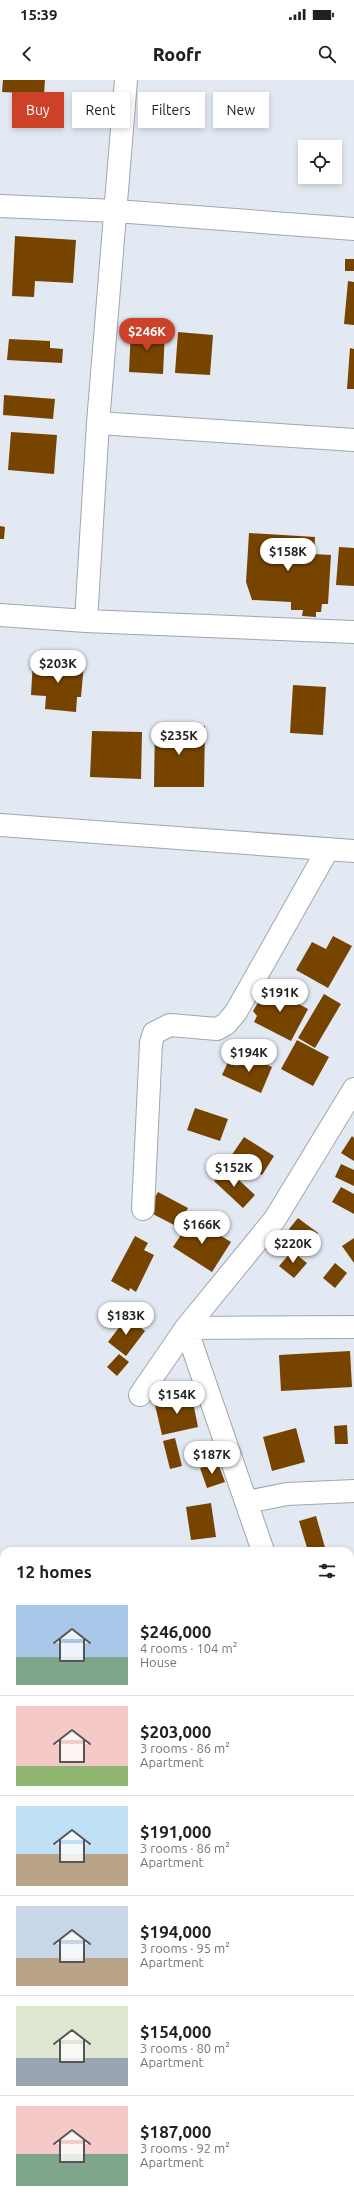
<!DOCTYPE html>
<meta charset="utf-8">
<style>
:root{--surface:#fff;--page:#f2f2f2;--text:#202124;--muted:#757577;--line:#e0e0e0;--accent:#cd4129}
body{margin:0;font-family:Ubuntu,sans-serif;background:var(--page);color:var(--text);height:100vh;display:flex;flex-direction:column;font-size:15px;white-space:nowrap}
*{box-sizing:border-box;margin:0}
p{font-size:13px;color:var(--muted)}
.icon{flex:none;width:22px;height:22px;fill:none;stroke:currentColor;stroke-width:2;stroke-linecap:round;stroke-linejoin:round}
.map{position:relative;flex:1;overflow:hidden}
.panel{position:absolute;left:0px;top:1467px;width:354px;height:656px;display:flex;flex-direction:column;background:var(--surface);border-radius:12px 12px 0 0;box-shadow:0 2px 6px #0003}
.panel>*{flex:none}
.hud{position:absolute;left:12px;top:12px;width:330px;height:36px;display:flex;gap:8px}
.fabs{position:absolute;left:298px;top:60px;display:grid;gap:8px}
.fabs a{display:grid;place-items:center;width:44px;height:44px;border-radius:0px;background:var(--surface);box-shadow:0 2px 6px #0003;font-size:20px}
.price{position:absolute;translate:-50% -34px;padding:0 9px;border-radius:14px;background:#fff;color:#222;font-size:13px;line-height:26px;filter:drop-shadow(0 1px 2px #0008)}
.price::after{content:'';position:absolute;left:50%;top:24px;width:12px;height:9px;margin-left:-6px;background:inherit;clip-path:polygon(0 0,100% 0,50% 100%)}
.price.current{background:var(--accent);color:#fff}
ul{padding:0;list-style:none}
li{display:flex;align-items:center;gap:12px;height:100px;padding:0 16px}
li+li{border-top:1px solid var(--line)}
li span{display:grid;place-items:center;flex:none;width:112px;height:80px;border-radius:0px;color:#555}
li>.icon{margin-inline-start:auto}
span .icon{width:48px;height:48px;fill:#fffc;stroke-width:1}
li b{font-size:17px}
h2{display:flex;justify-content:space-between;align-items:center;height:48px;padding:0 16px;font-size:17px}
.tag{padding:0 14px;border-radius:0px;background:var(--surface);box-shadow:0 2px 6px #0003;font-size:14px;line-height:36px}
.tag.current{background:var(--accent);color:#fff}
.status{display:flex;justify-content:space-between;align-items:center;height:28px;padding:0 20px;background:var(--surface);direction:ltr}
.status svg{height:11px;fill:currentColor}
header{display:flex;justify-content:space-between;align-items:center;height:52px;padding:0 16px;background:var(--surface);font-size:18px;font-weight:800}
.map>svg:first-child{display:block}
.building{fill:#740}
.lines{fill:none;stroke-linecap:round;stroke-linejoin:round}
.minor-casing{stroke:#9fa6af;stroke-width:24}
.minor{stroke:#fff;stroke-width:22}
</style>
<div class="status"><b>15:39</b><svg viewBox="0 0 49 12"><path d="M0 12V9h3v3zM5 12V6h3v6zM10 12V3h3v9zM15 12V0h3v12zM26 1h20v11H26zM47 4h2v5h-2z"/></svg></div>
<header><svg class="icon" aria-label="back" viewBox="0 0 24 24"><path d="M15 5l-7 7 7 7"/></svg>Roofr<svg class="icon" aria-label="search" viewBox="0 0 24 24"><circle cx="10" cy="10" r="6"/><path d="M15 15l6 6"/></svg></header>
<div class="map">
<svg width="354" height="2123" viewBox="0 0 354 2123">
<rect width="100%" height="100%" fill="#e2e9f2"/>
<!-- building -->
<path class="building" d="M 3,0 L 45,0 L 44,14 L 2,12 Z
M 15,156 L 76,160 L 73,203 L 35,201 L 34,217 L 12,216 Z
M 345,179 L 354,179 L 354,191 L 345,191 Z
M 348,201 L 354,202 L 354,245 L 344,244 Z
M 131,249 L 165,251 L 163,294 L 129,292 Z
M 178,252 L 213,255 L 210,295 L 175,293 Z
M 9,259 L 50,261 L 50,268 L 63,269 L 62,283 L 7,280 Z
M 350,268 L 354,269 L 354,309 L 347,309 Z
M 4,315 L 55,319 L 53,339 L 3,335 Z
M 11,352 L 57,355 L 54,394 L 8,390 Z
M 0,446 L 5,447 L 4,459 L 0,459 Z
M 249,453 L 315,457 L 314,474 L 331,475 L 328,524 L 322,524 L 321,532 L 316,532 L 316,537 L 302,536 L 303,530 L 291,530 L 291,522 L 252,520 L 246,502 Z
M 339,467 L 354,468 L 354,506 L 336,505 Z
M 33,580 L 84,584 L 81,617 L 77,617 L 76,632 L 45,629 L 46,616 L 31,615 Z
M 293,605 L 326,607 L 323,655 L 290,653 Z
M 155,645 L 205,646 L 204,707 L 154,707 Z
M 92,651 L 142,652 L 141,699 L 90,697 Z
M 333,856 L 352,866 L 328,908 L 296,890 L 312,862 L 326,869 Z
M 267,907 L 281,915 L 284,909 L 295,916 L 295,922 L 308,929 L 291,961 L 254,942 L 257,936 L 253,931 Z
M 324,914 L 341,924 L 315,968 L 298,958 Z
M 297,960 L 329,977 L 313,1006 L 281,989 Z
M 243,974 L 272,987 L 261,1013 L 222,995 L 228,982 L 237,986 Z
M 195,1028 L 228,1039 L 220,1061 L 187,1050 Z
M 352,1056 L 354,1058 L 354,1081 L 341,1073 Z
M 244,1057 L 274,1076 L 262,1095 L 231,1076 Z
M 341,1084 L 354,1090 L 354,1106 L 335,1097 Z
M 226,1088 L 255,1115 L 243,1128 L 214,1101 Z
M 341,1107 L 354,1114 L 354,1134 L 332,1122 Z
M 158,1112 L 188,1128 L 178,1147 L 147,1131 Z
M 192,1138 L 231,1162 L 212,1192 L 173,1167 Z
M 298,1138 L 318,1153 L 310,1164 L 289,1149 Z
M 135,1156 L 148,1163 L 144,1170 L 154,1175 L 136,1212 L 130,1208 L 129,1211 L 111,1201 Z
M 354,1158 L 354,1183 L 342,1166 Z
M 292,1171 L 307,1183 L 294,1198 L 279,1186 Z
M 335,1183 L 347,1193 L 335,1208 L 323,1198 Z
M 127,1237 L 145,1251 L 126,1276 L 108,1262 Z
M 350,1271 L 352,1307 L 281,1311 L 279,1275 Z
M 119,1274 L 129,1282 L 117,1296 L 107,1287 Z
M 184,1313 L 185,1319 L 192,1317 L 198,1347 L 162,1355 L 155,1325 L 170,1322 L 168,1316 Z
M 347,1345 L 348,1364 L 335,1364 L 334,1346 Z
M 296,1348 L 305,1382 L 272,1391 L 263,1357 Z
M 175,1358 L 182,1386 L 170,1389 L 163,1361 Z
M 218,1383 L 225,1402 L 207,1408 L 200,1388 Z
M 211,1423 L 216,1457 L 191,1460 L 186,1427 Z
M 316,1436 L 326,1471 L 308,1471 L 299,1441 Z
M 350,1569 L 354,1571 L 354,1582 L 350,1590 Z
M 354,1606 L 354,1631 L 350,1630 L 350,1617 Z
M 350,1679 L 354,1679 L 354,1695 L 350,1695 Z
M 350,1731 L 354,1731 L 354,1752 L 350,1752 Z
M 350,1753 L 354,1753 L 354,1770 L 350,1770 Z
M 352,2047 L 354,2072 L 350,2074 L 350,2048 Z
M 354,2081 L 354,2097 L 350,2088 L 350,2083 Z
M 354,2100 L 354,2122 L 327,2123 L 325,2119 L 350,2119 L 350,2102 Z
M 159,2119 L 191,2119 L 184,2123 L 161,2123 Z
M 203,2119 L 210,2119 L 213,2123 L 196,2123 Z"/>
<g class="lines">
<defs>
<path id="minor" d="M 0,126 L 116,131 L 354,149
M 98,343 L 354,360
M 0,535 L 86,541 L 354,552
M 86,541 L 98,343 L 126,0
M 0,745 L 354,771
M 143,1129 L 151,963 L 154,953 L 170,945 L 217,949 L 226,944 L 236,932 L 328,769
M 140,1315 L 186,1248 L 275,1139 L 354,1009
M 247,1422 L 287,1414 L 354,1411
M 263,1471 L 186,1248 L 354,1247
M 350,1551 L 354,1552
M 350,1774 L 354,1776
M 281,2119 L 283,2123"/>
</defs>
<!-- minor casing -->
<use href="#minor" class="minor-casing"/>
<!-- minor -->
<use href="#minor" class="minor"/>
</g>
</svg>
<div class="fabs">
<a><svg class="icon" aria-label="locate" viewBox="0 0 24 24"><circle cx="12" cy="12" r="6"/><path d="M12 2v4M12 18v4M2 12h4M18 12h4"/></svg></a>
</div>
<b class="price current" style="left:147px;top:272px">$246K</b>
<b class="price" style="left:288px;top:492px">$158K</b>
<b class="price" style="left:58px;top:604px">$203K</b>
<b class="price" style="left:179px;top:676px">$235K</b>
<b class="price" style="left:280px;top:933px">$191K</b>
<b class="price" style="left:249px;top:993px">$194K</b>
<b class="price" style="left:234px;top:1108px">$152K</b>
<b class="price" style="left:202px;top:1165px">$166K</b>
<b class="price" style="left:293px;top:1184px">$220K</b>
<b class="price" style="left:126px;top:1256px">$183K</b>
<b class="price" style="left:177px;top:1335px">$154K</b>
<b class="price" style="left:212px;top:1395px">$187K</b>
<div class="hud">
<a class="tag current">Buy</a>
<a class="tag">Rent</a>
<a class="tag">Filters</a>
<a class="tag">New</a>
</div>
<section class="panel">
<h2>12 homes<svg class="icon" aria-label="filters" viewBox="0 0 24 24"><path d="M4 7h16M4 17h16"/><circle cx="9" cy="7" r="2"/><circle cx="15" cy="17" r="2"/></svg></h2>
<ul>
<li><span style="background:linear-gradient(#a9c7e8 65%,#7fa58c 0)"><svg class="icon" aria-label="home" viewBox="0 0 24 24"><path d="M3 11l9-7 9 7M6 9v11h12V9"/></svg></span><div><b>$246,000</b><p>4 rooms · 104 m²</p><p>House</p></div></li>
<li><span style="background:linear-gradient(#f6c9c9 75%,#8fb573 0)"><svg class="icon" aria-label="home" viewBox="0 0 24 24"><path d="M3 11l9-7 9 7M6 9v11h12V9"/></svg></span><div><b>$203,000</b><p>3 rooms · 86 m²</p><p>Apartment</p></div></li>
<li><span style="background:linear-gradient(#bfe0f5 60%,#b9a48a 0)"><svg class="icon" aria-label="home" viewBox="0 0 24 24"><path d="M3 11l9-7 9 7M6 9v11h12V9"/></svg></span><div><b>$191,000</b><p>3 rooms · 86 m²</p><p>Apartment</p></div></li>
<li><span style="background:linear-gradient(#c9d6e8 65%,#b9a48a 0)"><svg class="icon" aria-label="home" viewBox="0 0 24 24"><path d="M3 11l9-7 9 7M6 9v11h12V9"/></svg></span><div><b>$194,000</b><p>3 rooms · 95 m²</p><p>Apartment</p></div></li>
<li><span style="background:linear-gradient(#dfe7d0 65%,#9aa5b1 0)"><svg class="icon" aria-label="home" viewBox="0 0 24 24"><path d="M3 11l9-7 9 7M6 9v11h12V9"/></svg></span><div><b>$154,000</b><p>3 rooms · 80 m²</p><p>Apartment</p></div></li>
<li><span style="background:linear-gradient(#f6c9c9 60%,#7fa58c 0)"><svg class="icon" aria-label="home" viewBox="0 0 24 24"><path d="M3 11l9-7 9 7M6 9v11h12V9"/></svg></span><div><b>$187,000</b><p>3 rooms · 92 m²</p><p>Apartment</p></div></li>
</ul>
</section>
</div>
